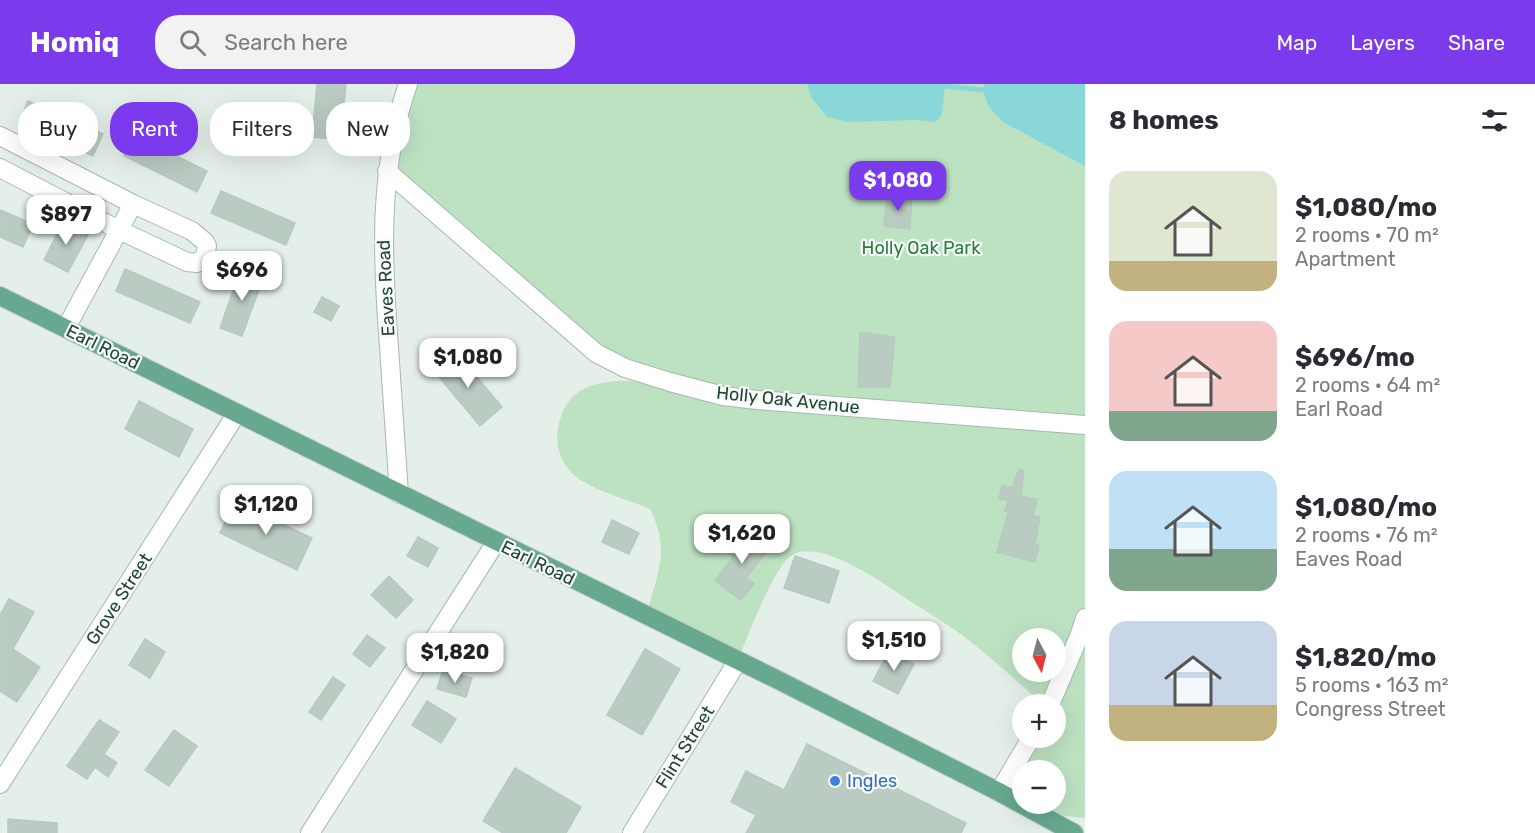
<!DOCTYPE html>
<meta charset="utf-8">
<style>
:root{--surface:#fff;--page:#f2f2f3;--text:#2b2b33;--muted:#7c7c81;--accent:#7c3aed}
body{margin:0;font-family:Rubik,sans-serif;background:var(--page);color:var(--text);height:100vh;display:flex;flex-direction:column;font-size:22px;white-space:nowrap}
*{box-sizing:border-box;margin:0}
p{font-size:20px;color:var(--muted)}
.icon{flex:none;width:33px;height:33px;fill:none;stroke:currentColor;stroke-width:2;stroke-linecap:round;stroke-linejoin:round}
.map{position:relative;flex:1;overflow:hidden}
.side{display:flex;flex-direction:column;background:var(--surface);width:450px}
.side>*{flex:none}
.top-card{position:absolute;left:18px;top:18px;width:570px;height:54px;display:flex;gap:12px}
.needle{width:39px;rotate:173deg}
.buttons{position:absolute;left:1012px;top:544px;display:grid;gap:12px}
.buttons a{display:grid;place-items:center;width:54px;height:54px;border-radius:50%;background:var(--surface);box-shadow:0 6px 24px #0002;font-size:30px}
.price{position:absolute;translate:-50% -51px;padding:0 14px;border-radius:12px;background:#fff;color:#222;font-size:20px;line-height:39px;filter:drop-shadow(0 2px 3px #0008)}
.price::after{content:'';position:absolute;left:50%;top:36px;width:18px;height:14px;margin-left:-9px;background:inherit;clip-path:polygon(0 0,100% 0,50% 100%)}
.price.active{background:var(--accent);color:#fff}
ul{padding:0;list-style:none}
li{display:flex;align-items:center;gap:18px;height:150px;padding:0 24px}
li span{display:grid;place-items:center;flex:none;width:168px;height:120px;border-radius:18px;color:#555}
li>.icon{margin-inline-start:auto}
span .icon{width:72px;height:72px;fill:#fffc;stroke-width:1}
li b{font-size:26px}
h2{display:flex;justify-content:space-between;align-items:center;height:72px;padding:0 24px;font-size:26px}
.pill{padding:0 21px;border-radius:24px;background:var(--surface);box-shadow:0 6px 24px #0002;font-size:21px;line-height:54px}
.pill.active{background:var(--accent);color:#fff}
header{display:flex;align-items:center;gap:36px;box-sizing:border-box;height:84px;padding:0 30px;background:var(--accent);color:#fff}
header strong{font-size:28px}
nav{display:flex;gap:33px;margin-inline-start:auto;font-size:21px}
.search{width:420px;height:54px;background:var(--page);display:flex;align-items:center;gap:15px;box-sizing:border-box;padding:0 21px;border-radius:24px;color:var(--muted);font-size:22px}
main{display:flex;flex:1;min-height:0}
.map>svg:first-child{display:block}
.green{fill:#bde2c2;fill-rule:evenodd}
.water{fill:#89d7d8}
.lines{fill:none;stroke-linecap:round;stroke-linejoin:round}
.stream{stroke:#89d7d8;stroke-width:5}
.building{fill:#bacbc2;stroke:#b7cabf;stroke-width:1.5}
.minor-casing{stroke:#a7b8b0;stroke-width:20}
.major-casing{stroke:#c1cbc7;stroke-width:20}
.minor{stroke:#fff;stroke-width:18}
.major{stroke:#66a98f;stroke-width:18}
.shop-dot{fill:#3f7fe0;stroke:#f7fbf8;stroke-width:2}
.labels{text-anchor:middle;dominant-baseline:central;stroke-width:4.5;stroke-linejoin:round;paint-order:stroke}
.park-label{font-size:18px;fill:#287f3e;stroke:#f7fbf8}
.street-label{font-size:18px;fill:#224436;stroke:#f7fbf8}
.shop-label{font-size:18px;fill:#366cbe;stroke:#f7fbf8;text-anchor:start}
</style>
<header>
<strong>Homiq</strong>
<div class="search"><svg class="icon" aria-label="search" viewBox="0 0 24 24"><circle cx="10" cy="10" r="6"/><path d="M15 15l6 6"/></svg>Search here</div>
<nav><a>Map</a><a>Layers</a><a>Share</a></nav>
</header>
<main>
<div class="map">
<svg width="1085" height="749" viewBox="0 0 1085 749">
<rect width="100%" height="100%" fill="#e5efea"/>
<!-- green -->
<path class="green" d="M 408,0 L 1085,0 L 1085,734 L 1038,729 L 999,708 L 1031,654 L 1056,654 L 1056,621 L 1044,621 C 1019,599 994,576 967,555 C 952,543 934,533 918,522 C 892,506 821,451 791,472 C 773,484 747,555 737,578 L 646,532 C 657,491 671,466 650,425 C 625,414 595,408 574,391 C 561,379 555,362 558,345 C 567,287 622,297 667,298 L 625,284 L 387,87 ZM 1023,555 L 1056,555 L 1056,588 L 1023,588 ZM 1023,687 L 1056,687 L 1056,720 L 1023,720 Z"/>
<!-- water -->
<path class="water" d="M 807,0 L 945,0 L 945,2 L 942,30 L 937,37 L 934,38 L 918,36 L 847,38 L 827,33 L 811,13 Z
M 985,0 L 1085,0 L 1085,82 L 1003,38 L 988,22 L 983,6 Z"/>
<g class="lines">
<!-- stream -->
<path class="stream" d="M 945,2 L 983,6"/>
</g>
<!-- building -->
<path class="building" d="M 317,0 L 346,0 L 341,56 L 312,53 Z
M 28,17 L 103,50 L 93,72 L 19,38 Z
M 134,51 L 207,87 L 197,108 L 124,72 Z
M 221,107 L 295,139 L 286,161 L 211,129 Z
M 887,112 L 912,113 L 910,145 L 884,142 Z
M 0,126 L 33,140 L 23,163 L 0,153 Z
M 64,136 L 89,149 L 68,188 L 44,176 Z
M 241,184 L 264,192 L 242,252 L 220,244 Z
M 125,185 L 200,218 L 190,239 L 116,207 Z
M 322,213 L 339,222 L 331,237 L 314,228 Z
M 860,248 L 895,253 L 890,303 L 858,303 Z
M 456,268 L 502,323 L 480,342 L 434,287 Z
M 139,317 L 193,345 L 179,373 L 125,345 Z
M 1019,386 L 1024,387 L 1021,412 L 1037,415 L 1033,431 L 1040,433 L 1035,460 L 1039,462 L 1035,478 L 997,468 L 1008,428 L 1005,427 L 1008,417 L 999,415 L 1002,402 L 1012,404 Z
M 235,417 L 312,454 L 297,486 L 220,449 Z
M 612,436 L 639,449 L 629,470 L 602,458 Z
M 748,446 L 770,463 L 746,494 L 754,500 L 741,516 L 715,497 L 733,473 L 729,470 Z
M 418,453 L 438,464 L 428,483 L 407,472 Z
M 795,472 L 839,487 L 829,519 L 784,504 Z
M 389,492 L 413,516 L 396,534 L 371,511 Z
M 9,515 L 34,528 L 13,565 L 40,583 L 17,618 L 0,607 L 0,531 Z
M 367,551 L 385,564 L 370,583 L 353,570 Z
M 145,555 L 165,568 L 150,594 L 129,581 Z
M 645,565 L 680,585 L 642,651 L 607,631 Z
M 889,567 L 914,580 L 898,610 L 873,597 Z
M 443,586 L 472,594 L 466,613 L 437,605 Z
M 333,593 L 345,601 L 321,636 L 309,628 Z
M 427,617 L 456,635 L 441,659 L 412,641 Z
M 99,636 L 119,648 L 104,670 L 117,679 L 108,693 L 95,683 L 87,695 L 67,682 Z
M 174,646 L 197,662 L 169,702 L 145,686 Z
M 807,660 L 966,739 L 961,749 L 746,749 L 756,731 L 731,718 L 746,687 L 784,706 Z
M 515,684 L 581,723 L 566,749 L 503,749 L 483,737 Z
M 8,735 L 57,739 L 57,749 L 8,749 Z"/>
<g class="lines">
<defs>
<path id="minor" d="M 0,52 L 133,120 L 192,147 L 205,158 L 207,162 L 205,173 L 197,179 L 187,178 L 119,146 L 0,84
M 387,87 L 596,269 L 625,284 L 670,298 L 723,312 L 757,316 L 1085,341
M 66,244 L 133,120
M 399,410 C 396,361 392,312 389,263 C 382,174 378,86 408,0
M 1050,621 L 1080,550 L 1085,534
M 0,700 L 237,329
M 999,708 L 1031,654
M 310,749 L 496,458
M 632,749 L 737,578"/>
<path id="major" d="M 0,212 L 778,596 L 999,708 L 1074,749"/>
</defs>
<!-- minor casing -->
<use href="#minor" class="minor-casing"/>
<!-- major casing -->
<use href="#major" class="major-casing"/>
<!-- minor -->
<use href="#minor" class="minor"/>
<!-- major -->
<use href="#major" class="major"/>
</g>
<!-- markers -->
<circle class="shop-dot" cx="835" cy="697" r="6"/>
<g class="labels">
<!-- park labels -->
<g class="park-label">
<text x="921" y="164">Holly Oak Park</text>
</g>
<!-- street labels -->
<g class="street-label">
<text transform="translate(386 204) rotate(-93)">Eaves Road</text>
<text transform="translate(103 263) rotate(26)">Earl Road</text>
<text transform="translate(788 316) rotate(6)">Holly Oak Avenue</text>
<text transform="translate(538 479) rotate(26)">Earl Road</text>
<text transform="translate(119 515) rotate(-57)">Grove Street</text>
<text transform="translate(685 663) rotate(-58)">Flint Street</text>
</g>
<!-- shop labels -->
<g class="shop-label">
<text x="847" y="697">Ingles</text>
</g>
</g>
</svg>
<div class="buttons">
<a><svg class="needle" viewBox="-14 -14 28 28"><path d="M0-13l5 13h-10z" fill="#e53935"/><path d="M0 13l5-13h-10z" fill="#7c7c81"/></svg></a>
<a>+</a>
<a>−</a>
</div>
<b class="price active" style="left:898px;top:128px">$1,080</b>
<b class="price" style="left:66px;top:162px">$897</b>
<b class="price" style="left:242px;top:218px">$696</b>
<b class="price" style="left:468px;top:305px">$1,080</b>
<b class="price" style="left:266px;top:452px">$1,120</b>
<b class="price" style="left:742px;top:481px">$1,620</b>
<b class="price" style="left:894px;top:588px">$1,510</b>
<b class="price" style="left:455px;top:600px">$1,820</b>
<div class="top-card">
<a class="pill">Buy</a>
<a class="pill active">Rent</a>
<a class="pill">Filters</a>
<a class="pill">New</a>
</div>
</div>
<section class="side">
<h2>8 homes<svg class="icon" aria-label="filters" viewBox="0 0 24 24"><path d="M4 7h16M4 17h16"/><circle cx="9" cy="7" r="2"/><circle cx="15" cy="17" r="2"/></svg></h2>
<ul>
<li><span style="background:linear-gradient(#dfe7d0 75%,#c2b280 0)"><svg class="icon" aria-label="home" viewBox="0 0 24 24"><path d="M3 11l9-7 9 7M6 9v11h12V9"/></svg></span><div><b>$1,080/mo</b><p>2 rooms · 70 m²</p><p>Apartment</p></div></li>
<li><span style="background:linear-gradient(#f6c9c9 75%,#7fa58c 0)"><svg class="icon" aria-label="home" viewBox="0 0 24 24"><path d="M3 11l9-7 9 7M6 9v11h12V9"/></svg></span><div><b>$696/mo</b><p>2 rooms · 64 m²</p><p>Earl Road</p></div></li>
<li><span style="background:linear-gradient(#bfe0f5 65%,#7fa58c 0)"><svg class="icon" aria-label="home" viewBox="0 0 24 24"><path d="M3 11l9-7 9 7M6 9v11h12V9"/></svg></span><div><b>$1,080/mo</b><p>2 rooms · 76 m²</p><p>Eaves Road</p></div></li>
<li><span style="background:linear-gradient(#c9d6e8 70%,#c2b280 0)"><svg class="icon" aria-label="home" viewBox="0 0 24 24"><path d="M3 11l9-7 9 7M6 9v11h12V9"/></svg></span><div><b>$1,820/mo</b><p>5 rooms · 163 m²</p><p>Congress Street</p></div></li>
</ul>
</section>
</main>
